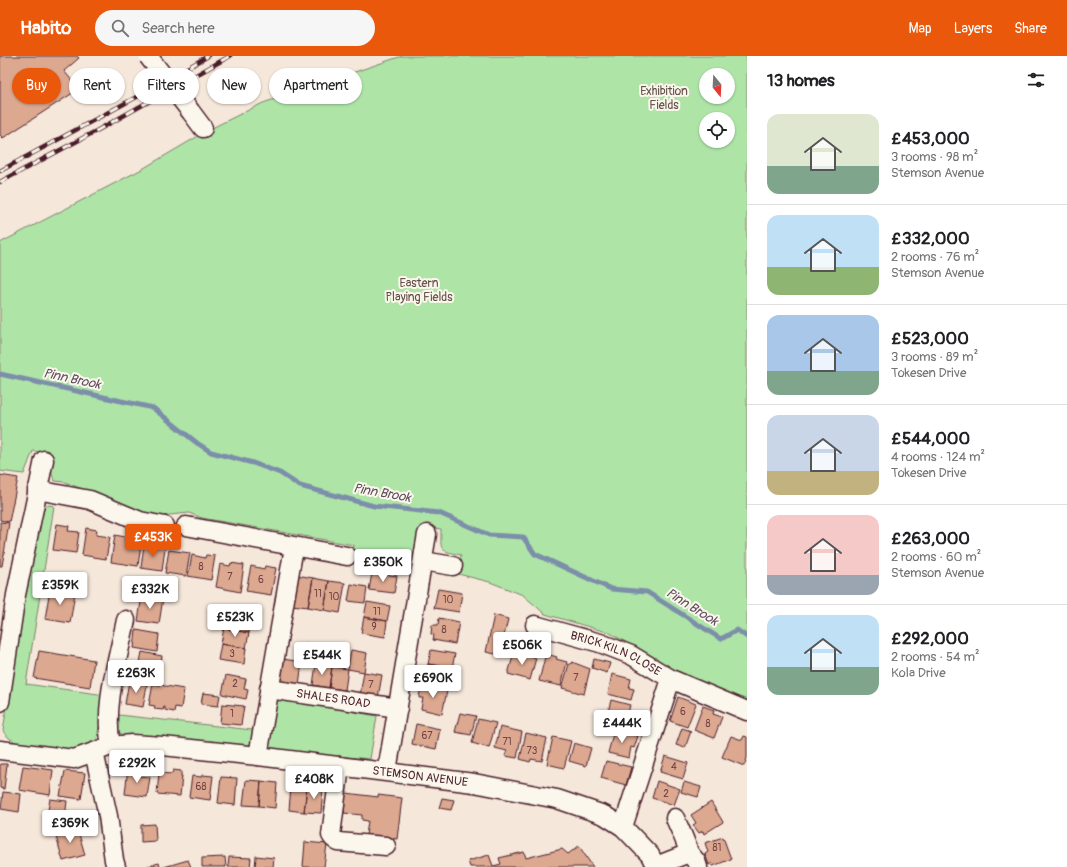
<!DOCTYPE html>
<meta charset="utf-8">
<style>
:root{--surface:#fff;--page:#f6f6f6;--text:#202124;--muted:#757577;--line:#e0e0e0;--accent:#ea580c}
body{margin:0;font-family:Pangolin,sans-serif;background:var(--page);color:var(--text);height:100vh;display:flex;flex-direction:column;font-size:15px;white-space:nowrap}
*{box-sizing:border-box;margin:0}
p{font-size:13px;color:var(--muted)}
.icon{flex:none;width:22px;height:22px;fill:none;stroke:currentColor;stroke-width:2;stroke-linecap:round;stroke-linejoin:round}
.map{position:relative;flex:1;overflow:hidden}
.sheet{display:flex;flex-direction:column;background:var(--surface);width:320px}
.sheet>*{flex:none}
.banner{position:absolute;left:12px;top:12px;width:380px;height:36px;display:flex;gap:8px}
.needle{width:26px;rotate:162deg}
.tools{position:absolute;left:699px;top:12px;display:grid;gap:8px}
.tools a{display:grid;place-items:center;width:36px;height:36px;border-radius:50%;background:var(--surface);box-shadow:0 1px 3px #0004;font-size:20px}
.price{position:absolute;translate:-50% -34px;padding:0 9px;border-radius:4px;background:#fff;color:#222;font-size:13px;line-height:26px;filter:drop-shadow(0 1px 2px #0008)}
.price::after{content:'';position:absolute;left:50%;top:24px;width:12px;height:9px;margin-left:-6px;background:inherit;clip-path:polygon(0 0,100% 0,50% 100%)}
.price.on{background:var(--accent);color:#fff}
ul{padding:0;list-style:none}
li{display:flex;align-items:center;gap:12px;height:100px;padding:0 20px}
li+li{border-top:1px solid var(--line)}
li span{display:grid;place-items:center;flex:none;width:112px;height:80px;border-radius:12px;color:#555}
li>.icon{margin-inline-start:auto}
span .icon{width:48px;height:48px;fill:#fffc;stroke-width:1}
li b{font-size:17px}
h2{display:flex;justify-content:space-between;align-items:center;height:48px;padding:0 20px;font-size:17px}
.tag{padding:0 14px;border-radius:18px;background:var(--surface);box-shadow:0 1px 3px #0004;font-size:14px;line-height:36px}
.tag.on{background:var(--accent);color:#fff}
header{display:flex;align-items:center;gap:24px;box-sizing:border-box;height:56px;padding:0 20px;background:var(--accent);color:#fff}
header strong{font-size:19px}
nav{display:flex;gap:22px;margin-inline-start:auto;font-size:14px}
.search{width:280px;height:36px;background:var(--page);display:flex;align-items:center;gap:10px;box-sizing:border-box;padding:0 14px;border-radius:22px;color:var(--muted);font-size:15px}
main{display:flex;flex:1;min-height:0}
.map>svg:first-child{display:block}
.green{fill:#aee5a7;stroke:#7c8269;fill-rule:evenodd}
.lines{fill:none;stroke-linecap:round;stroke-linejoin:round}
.stream{stroke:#7b8ea9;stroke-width:5}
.building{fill:#dca890;stroke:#4a1f2b}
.minor-casing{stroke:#4a1f2b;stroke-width:21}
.minor{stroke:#fbf7ec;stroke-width:18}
.rail-casing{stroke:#4a1f2b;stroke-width:4.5}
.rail{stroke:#fbf7ec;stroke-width:3;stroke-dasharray:9;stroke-linecap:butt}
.minor-bridge-casing{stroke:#4a1f2b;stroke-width:21;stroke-linecap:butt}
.minor-bridge{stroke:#fbf7ec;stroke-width:18}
.labels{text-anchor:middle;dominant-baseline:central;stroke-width:4;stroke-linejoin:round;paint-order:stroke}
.number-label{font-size:10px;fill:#6e4144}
.park-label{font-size:12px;fill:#63504a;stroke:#fbf7ec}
.street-label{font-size:12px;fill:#4a1f2b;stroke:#fbf7ec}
.water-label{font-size:13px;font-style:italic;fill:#5e4d60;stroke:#fbf7ec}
</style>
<header>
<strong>Habito</strong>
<div class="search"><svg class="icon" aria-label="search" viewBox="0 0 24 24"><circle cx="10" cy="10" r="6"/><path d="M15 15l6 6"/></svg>Search here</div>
<nav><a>Map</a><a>Layers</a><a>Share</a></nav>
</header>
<main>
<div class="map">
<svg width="747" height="811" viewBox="0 0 747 811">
<rect width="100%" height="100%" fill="#f5e7da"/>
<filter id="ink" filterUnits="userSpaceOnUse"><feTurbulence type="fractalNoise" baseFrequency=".025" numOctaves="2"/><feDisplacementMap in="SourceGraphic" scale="8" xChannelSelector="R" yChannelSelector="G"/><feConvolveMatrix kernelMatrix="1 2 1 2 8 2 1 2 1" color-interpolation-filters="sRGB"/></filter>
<g filter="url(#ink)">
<!-- green -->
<path class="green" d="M 402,0 L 747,0 L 747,646 L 739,641 L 681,618 L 610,577 L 545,558 L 523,539 L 490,526 L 458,518 L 461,499 C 438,494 441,495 441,473 L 420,470 L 414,512 L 353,503 L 354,489 L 202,462 L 189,457 L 151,461 L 65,426 L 55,425 C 49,416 52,408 52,398 L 33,395 L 24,418 L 0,415 L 0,187 L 144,112 L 212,72 L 263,47 ZM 706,19 L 728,19 L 728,41 L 706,41 ZM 706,63 L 728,63 L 728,85 L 706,85 Z
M 49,449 L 54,450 L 52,463 L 26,628 L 105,639 L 101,657 L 270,676 L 273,641 L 377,660 L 370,703 L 129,682 L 120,677 L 115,670 L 99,671 L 96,688 L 80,695 L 29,690 L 17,687 L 9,682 L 3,675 L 28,516 L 43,457 L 45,451 Z"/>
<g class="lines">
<!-- stream -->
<path class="stream" d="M 0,318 L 153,352 L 197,387 L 211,396 L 253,407 L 280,417 L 300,430 L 374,450 L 439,457 L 489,479 L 523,481 L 535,498 L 611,533 L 647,536 L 721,583 L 737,574 L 747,581"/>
</g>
<!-- building -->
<path class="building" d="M 0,0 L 77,0 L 79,2 L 64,15 L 79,33 L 3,82 L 0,79 Z
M 0,419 L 18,422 L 9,466 L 0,464 Z
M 0,466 L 9,467 L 2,510 L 0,510 Z
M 57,468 L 69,470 L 68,475 L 79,476 L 76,497 L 53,494 Z
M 86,472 L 97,474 L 96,479 L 110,481 L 106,503 L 82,499 Z
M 115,479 L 125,481 L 125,485 L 141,488 L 138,510 L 111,506 Z
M 144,489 L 165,492 L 162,515 L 141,512 Z
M 169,494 L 190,497 L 186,520 L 165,517 Z
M 192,499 L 205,502 L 206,499 L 215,500 L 211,524 L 188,520 Z
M 231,507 L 244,509 L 240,536 L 216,531 L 220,508 L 230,510 Z
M 251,510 L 264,513 L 265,510 L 276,512 L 271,539 L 246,535 Z
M 372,517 L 397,520 L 394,537 L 369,534 Z
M 297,519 L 313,522 L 308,551 L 292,549 Z
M 313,522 L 329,525 L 324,554 L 308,551 Z
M 329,525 L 345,527 L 340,557 L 324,554 Z
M 351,528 L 367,531 L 365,547 L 348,545 Z
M 50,533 L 75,537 L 70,567 L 45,563 Z
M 438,533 L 462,537 L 459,556 L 434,552 Z
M 142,539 L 163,542 L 159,568 L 138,565 Z
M 367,546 L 390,550 L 387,565 L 364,561 Z
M 226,557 L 252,561 L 249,577 L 224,572 Z
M 494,559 L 508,563 L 504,580 L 514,582 L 510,601 L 486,596 Z
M 364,561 L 387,565 L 385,581 L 361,577 Z
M 439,562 L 459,566 L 455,588 L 433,584 L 434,579 L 431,578 L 432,569 L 438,569 Z
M 224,572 L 249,577 L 246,592 L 221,588 Z
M 136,574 L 159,578 L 157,596 L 134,592 Z
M 305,587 L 322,590 L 319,609 L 302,606 Z
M 221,588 L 246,592 L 244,608 L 218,604 Z
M 351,594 L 367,597 L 364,616 L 348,613 Z
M 431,594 L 455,598 L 452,612 L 428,608 Z
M 39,595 L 94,604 L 90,631 L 34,622 Z
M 517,595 L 525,597 L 524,599 L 536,602 L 530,624 L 508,618 L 514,597 L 516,597 Z
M 142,596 L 162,600 L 158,626 L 145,624 L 148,607 L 140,606 Z
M 550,599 L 557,601 L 556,603 L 567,606 L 561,630 L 539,625 L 545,601 L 549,602 Z
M 283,603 L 302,606 L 299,629 L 280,626 Z
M 594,603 L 610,607 L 607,617 L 592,612 Z
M 572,606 L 590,613 L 584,638 L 562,632 L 569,608 L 571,608 Z
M 316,608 L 332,611 L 329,632 L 313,629 Z
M 428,608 L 452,612 L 449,629 L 425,625 Z
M 332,611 L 348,613 L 345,634 L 329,632 Z
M 364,616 L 382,619 L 378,642 L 360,639 Z
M 612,618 L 631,623 L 629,632 L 634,633 L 631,644 L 608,638 Z
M 226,619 L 246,623 L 244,633 L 248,634 L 246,643 L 222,638 Z
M 129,625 L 147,629 L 143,651 L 125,648 Z
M 153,628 L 184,633 L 181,652 L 175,651 L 174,656 L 165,654 L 165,651 L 164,651 L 163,654 L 154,653 L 155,650 L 149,649 Z
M 421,630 L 447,635 L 442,658 L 421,653 L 423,642 L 419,642 Z
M 203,637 L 220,639 L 218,650 L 201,648 Z
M 678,641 L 696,648 L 687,671 L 670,665 Z
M 611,644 L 630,649 L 624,673 L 605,668 Z
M 222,648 L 244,650 L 241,669 L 220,667 Z
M 703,650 L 714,654 L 713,658 L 722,661 L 714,682 L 694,674 Z
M 460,657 L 476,660 L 471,679 L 455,676 Z
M 478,663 L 496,667 L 489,692 L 472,687 Z
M 416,668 L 440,673 L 436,693 L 412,688 Z
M 500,671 L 522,676 L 517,702 L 505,700 L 507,695 L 495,692 Z
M 682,672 L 691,675 L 685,692 L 676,689 Z
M 614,674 L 638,680 L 634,692 L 631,691 L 629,702 L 608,697 Z
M 526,677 L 547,682 L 542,705 L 531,703 L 530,706 L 520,703 Z
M 731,680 L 742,684 L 744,680 L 747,681 L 747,702 L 744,710 L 722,701 Z
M 553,681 L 571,685 L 564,712 L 547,708 Z
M 574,687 L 591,692 L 586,710 L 569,705 Z
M 665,700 L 688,707 L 683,723 L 660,716 Z
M 606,705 L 631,711 L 626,729 L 601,722 Z
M 0,708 L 7,708 L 4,733 L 0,732 Z
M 23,710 L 53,714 L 50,739 L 19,734 Z
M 128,711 L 138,712 L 137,720 L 150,721 L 147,741 L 125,738 Z
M 173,714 L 181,715 L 181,720 L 182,720 L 180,740 L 157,738 L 159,717 L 172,718 Z
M 65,715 L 85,717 L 81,743 L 60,740 Z
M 202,719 L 213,720 L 210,744 L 189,741 L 192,720 L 202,721 Z
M 221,721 L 237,722 L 235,749 L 218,747 Z
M 246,724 L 261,725 L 259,750 L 243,749 Z
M 261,725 L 277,727 L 275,752 L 259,750 Z
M 657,725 L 680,733 L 674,749 L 652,742 Z
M 684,726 L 701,731 L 698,741 L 681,736 Z
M 291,730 L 307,731 L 304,756 L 289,754 Z
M 307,731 L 323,732 L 321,757 L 304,756 Z
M 3,736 L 21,738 L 19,756 L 1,753 Z
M 346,737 L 378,741 L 378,739 L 402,742 L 397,783 L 366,779 L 368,765 L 362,764 L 362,759 L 344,757 Z
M 442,742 L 454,744 L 451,754 L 439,752 Z
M 50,743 L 67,745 L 65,762 L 47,760 Z
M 711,746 L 723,766 L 704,778 L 703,775 L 699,777 L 693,769 L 696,767 L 691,759 Z
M 155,768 L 156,785 L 141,786 L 141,769 Z
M 77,771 L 85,799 L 63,805 L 55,777 Z
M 723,781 L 731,803 L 713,810 L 712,807 L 709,809 L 705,798 L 708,796 L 705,787 Z
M 305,786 L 327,788 L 324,811 L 303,811 Z
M 579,790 L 593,811 L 470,811 L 468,805 L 489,799 L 493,810 L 501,808 L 499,802 L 524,796 L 526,802 L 562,793 L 568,798 Z
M 256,800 L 274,802 L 273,811 L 255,811 Z
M 225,801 L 226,811 L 202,811 L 202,802 Z
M 229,801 L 251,802 L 250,811 L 228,811 Z
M 188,804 L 191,811 L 164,811 Z
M 159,807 L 160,811 L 144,811 Z"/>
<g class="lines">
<defs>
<g id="minor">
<path d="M 191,56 L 203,72"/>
<path d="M 37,434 L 90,444 L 140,465 L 165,470"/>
<path d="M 186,470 L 347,500"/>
<path d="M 423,505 L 453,510"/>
<path id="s1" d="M 535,569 L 600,587 L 631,599 L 671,623"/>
<path id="s2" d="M 269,633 L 398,652"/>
<path d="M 0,646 L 16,539 L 44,404"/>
<path d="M 111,690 C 103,651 118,603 126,564"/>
<path id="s3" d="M 0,694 L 74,703 L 111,690 L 132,688 L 163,690 L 258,700 L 474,727 L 557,743 L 604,759 L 623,771 L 650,799 L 656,811"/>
<path d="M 94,696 L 108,760 L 114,804 L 116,811"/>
<path d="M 258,700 L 294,491"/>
<path d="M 340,710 L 331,779 L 333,782 L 338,786 L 386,790"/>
<path d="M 387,715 L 427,478"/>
<path d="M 675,762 C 680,774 686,785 689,797"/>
<path d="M 623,771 L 671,623 L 747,655"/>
<path d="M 656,810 L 689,797 L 696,805 L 698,811"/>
</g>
</defs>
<!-- minor casing -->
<use href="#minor" class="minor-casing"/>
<!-- minor -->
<use href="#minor" class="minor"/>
<defs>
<path id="rail" d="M 0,115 L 155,31 L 208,0
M 0,126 L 98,74 L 230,0"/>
</defs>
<!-- rail casing -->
<use href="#rail" class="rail-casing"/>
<!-- rail -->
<use href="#rail" class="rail"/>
<defs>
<path id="minor-bridge" d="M 148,0 L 191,56"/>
</defs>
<!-- minor-bridge casing -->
<use href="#minor-bridge" class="minor-bridge-casing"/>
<!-- minor-bridge -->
<use href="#minor-bridge" class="minor-bridge"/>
</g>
</g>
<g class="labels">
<!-- number labels -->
<g class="number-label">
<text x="201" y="511">8</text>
<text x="230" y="521">7</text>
<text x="261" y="524">6</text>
<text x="318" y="538">11</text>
<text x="334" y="541">10</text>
<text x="448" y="544">10</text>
<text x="377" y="556">11</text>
<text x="374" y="571">9</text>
<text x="444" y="574">8</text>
<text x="232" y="598">3</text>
<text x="576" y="622">7</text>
<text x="235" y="628">2</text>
<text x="371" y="629">7</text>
<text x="683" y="656">6</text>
<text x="232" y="658">1</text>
<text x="708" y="668">8</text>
<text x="427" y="680">67</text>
<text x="507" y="686">71</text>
<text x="532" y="695">73</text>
<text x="674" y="711">4</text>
<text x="201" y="731">68</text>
<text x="666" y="738">2</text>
<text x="717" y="792">81</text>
</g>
<!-- park labels -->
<g class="park-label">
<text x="664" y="35">Exhibition<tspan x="664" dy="14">Fields</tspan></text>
<text x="419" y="227">Eastern<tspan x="419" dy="14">Playing Fields</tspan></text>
</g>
<!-- street labels -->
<g class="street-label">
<text stroke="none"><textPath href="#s1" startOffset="86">BRICK KILN CLOSE</textPath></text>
<text stroke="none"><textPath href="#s2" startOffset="65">SHALES ROAD</textPath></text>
<text stroke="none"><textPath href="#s3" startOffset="425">STEMSON AVENUE</textPath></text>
</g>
<!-- water labels -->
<g class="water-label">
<text transform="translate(72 323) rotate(12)">Pinn Brook</text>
<text transform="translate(382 437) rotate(10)">Pinn Brook</text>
<text transform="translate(692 551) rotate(32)">Pinn Brook</text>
</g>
</g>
</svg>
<div class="tools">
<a><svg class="needle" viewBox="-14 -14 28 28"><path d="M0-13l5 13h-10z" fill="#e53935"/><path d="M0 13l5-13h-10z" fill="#757577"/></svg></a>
<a><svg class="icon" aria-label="locate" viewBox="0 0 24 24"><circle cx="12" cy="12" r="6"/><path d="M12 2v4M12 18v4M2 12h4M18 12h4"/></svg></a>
</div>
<b class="price on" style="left:153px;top:502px">£453K</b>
<b class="price" style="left:383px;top:527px">£350K</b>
<b class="price" style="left:60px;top:550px">£359K</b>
<b class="price" style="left:150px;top:554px">£332K</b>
<b class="price" style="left:235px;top:582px">£523K</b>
<b class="price" style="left:522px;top:610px">£506K</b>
<b class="price" style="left:322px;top:620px">£544K</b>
<b class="price" style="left:136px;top:638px">£263K</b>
<b class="price" style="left:433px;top:643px">£690K</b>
<b class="price" style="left:622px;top:688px">£444K</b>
<b class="price" style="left:137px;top:728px">£292K</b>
<b class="price" style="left:314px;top:744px">£408K</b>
<b class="price" style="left:70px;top:788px">£369K</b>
<div class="banner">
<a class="tag on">Buy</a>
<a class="tag">Rent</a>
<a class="tag">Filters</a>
<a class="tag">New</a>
<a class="tag">Apartment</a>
</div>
</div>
<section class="sheet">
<h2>13 homes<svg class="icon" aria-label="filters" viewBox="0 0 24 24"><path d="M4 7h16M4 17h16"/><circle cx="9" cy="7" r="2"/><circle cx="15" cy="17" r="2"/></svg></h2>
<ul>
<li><span style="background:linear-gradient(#dfe7d0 65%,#7fa58c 0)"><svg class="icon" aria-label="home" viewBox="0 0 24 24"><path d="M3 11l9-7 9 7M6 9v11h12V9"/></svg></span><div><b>£453,000</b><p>3 rooms · 98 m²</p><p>Stemson Avenue</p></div></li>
<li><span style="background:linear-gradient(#bfe0f5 65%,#8fb573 0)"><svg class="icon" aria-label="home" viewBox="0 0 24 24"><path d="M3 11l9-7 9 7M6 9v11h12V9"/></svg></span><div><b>£332,000</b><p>2 rooms · 76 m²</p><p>Stemson Avenue</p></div></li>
<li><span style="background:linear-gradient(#a9c7e8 70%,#7fa58c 0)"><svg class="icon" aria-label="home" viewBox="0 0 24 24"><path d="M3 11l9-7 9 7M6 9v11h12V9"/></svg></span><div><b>£523,000</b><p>3 rooms · 89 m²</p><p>Tokesen Drive</p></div></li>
<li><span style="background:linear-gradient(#c9d6e8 70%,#c2b280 0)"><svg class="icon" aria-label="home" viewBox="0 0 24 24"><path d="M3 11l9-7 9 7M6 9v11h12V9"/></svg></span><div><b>£544,000</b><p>4 rooms · 124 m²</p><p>Tokesen Drive</p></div></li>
<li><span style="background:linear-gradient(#f6c9c9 75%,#9aa5b1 0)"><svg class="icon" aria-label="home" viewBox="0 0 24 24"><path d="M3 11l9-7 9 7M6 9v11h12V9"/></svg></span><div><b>£263,000</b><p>2 rooms · 60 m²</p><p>Stemson Avenue</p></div></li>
<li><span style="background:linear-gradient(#bfe0f5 65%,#7fa58c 0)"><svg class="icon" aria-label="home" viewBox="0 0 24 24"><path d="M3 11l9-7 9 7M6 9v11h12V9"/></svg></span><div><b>£292,000</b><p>2 rooms · 54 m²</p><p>Kola Drive</p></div></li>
</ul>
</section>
</main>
